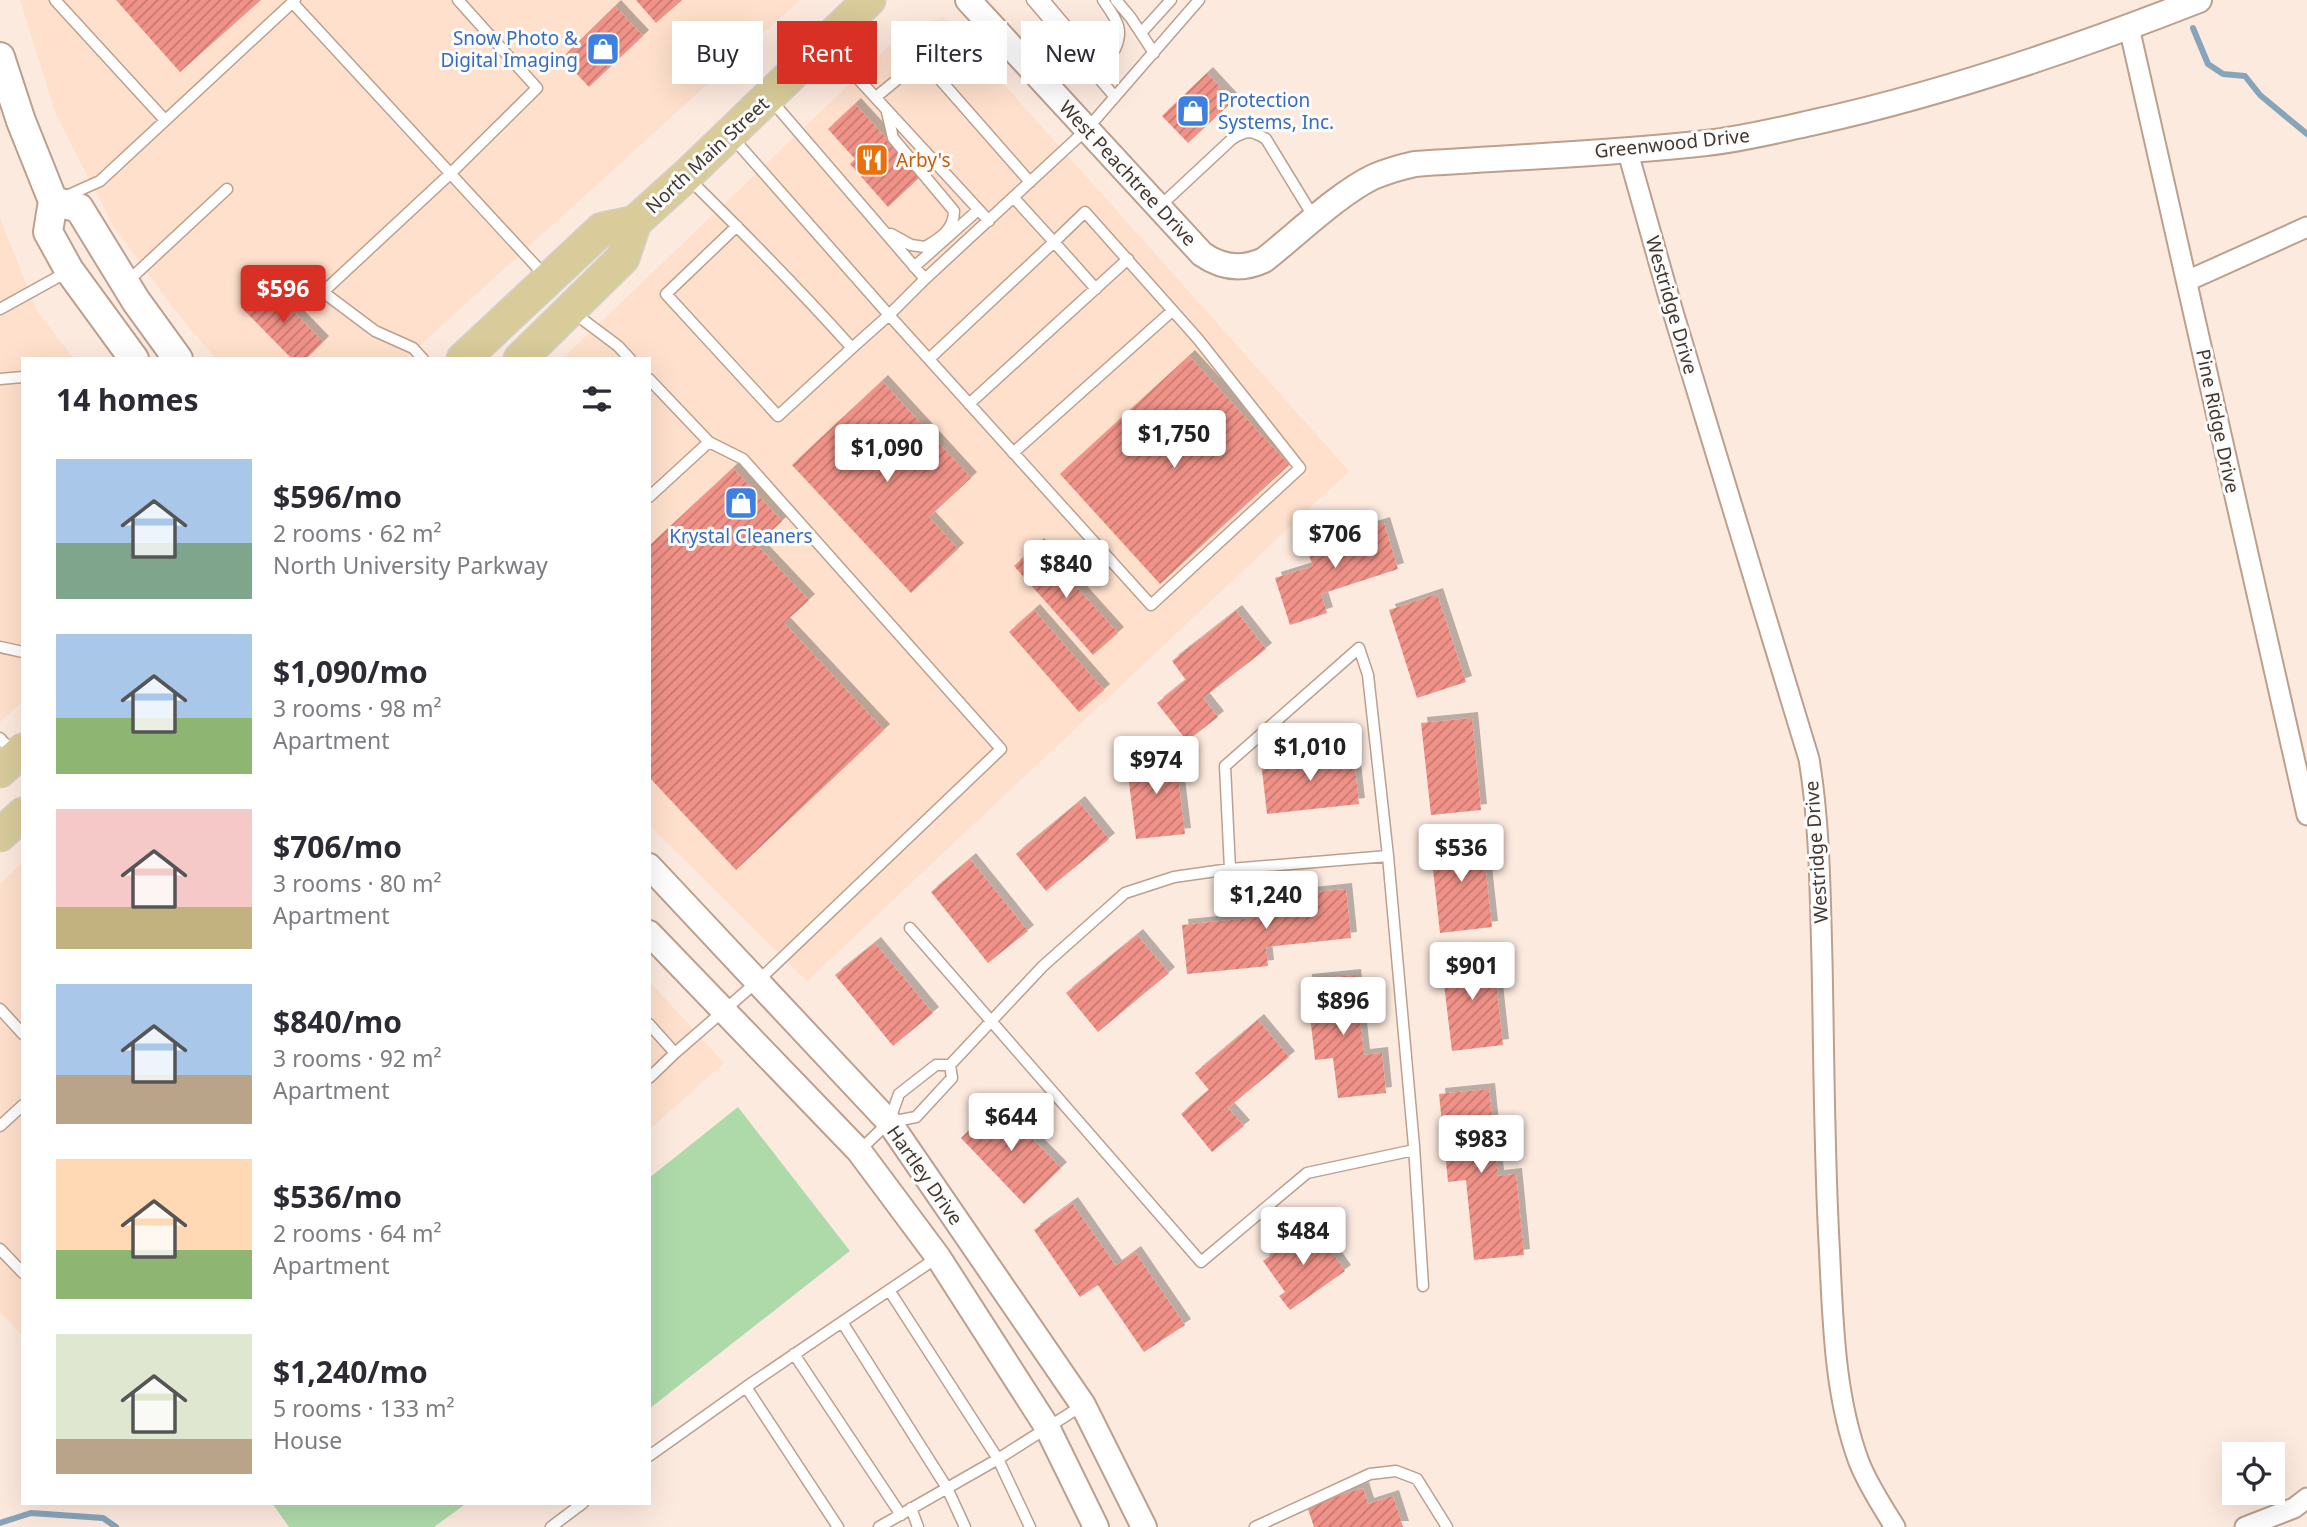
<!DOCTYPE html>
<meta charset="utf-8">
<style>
:root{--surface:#fff;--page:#f7f7f7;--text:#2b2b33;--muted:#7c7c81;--accent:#d93025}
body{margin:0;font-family:"Noto Sans",sans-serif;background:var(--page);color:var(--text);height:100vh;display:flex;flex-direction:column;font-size:26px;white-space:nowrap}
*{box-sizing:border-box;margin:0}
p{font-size:23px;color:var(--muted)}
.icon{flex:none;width:38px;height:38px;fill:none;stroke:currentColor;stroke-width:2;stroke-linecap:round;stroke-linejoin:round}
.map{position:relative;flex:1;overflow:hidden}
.sheet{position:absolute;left:21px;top:357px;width:630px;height:1148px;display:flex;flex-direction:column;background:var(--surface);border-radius:0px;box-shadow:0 7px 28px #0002}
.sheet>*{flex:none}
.top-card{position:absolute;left:672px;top:21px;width:665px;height:63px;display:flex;gap:14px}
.buttons{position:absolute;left:2222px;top:1442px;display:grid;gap:14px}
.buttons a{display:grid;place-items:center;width:63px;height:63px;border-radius:0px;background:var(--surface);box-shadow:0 7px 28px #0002;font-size:35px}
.price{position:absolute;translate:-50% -60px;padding:0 16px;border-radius:7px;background:#fff;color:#222;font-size:23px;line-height:46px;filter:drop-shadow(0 2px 4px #0008)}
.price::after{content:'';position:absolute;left:50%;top:42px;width:21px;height:16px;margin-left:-10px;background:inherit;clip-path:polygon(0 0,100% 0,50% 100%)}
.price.active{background:var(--accent);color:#fff}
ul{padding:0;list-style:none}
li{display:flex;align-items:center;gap:21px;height:175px;padding:0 35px}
li span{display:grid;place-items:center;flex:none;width:196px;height:140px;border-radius:0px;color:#555}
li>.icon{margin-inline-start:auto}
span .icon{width:84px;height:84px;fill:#fffc;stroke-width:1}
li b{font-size:30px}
h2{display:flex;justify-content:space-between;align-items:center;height:84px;padding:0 35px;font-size:30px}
.pill{padding:0 24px;border-radius:0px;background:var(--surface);box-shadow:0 7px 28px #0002;font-size:24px;line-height:63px}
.pill.active{background:var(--accent);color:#fff}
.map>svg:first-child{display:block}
.built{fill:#fee0cc}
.pitch{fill:#aedaaa}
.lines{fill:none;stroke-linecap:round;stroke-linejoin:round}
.stream{stroke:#86a5ba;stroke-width:6}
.building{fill:url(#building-hatch);filter:url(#shadow)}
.service-casing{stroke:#bca08d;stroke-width:13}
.minor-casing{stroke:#bca08d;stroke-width:23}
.tertiary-casing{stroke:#bca08d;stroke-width:28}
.secondary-casing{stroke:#bca08d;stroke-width:32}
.primary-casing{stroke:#d2cfcd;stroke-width:35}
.service{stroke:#fff;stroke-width:10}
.minor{stroke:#fff;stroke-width:19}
.tertiary{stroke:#fff;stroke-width:24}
.secondary{stroke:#fff;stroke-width:28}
.primary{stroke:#d9cb9a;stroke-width:32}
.labels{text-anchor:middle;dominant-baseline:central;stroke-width:6;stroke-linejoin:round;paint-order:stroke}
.shop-label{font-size:19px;fill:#366cbe;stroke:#fcfcfc;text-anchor:end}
.street-label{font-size:19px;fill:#43372f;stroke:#fcfcfc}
.food-label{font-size:19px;fill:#c56008;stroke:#fcfcfc;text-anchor:start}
</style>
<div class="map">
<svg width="2307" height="1527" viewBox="0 0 2307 1527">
<defs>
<pattern id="building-hatch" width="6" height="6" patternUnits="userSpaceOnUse" patternTransform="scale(1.75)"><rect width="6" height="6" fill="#f19288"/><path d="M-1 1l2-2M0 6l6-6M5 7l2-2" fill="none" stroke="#c57870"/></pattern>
<filter id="shadow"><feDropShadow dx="6" dy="-6" stdDeviation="0" flood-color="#0004"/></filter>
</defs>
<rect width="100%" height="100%" fill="#fdeadf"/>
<!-- built -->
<path class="built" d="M 20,0 L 800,0 L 405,359 L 216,359 L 173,308 L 114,227 L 56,115 Z
M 944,17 L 1349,471 L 807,981 L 649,825 L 649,359 L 562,359 L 908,28 Z
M 0,218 L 37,311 L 74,359 L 23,359 L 23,701 L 0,722 Z
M 23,862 L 23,1336 L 0,1312 L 0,884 Z
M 649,981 L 724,1063 L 649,1130 Z"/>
<!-- pitch -->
<path class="pitch" d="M 738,1107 L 850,1251 L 649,1409 L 649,1178 Z
M 272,1503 L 467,1503 L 434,1527 L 289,1527 Z"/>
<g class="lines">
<!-- stream -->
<path class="stream" d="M 2193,28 L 2208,64 L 2223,74 L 2245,76 L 2260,95 L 2307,134
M 0,1523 L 31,1513 L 103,1518 L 116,1527"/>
</g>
<!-- building -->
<path class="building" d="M 116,0 L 261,0 L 180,72 Z
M 636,0 L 682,0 L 656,23 Z
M 615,6 L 643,36 L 589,87 L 562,58 Z
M 1207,73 L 1233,101 L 1188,143 L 1162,116 Z
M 855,104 L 921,176 L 888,207 L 850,164 L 855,159 L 828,129 Z
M 269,286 L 323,342 L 306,359 L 292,359 L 244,310 Z
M 1189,356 L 1289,465 L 1160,584 L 1060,474 Z
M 882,381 L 971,478 L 929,517 L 958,549 L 911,593 L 792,465 Z
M 733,468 L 782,521 L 757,545 L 809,600 L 784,623 L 884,730 L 736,870 L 649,777 L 649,546 Z
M 1384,523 L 1398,569 L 1321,594 L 1327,613 L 1290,625 L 1275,578 L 1313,566 L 1306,547 Z
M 1038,544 L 1118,633 L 1093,655 L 1014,566 Z
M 1437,594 L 1466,682 L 1417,698 L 1389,610 Z
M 1034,610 L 1104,690 L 1079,712 L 1009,632 Z
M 1236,611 L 1266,649 L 1203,698 L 1218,717 L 1187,741 L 1157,703 L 1186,680 L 1172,661 Z
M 1472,718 L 1481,810 L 1431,815 L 1421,723 Z
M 1175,752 L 1185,834 L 1136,839 L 1126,758 Z
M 1353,753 L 1359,804 L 1267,814 L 1261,762 Z
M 1079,802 L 1109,839 L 1046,891 L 1016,854 Z
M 1482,836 L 1492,927 L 1440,933 L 1430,842 Z
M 970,859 L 1028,931 L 988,963 L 931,892 Z
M 1346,889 L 1351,938 L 1266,947 L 1268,966 L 1187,974 L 1182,925 L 1262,917 L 1260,898 Z
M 1137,935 L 1169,973 L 1098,1032 L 1066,993 Z
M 875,943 L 933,1013 L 893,1046 L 835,975 Z
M 1493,953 L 1503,1045 L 1452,1051 L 1441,959 Z
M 1355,975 L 1364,1055 L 1382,1053 L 1386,1093 L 1338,1098 L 1333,1058 L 1315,1060 L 1306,980 Z
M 1258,1020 L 1289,1057 L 1228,1108 L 1244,1126 L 1212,1152 L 1181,1114 L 1209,1090 L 1195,1073 Z
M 1489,1089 L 1498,1176 L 1516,1174 L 1524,1255 L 1474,1260 L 1466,1180 L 1448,1182 L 1439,1094 Z
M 997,1103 L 1061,1168 L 1024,1204 L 961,1138 Z
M 1072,1203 L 1116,1266 L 1135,1252 L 1185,1325 L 1144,1352 L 1098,1285 L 1080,1297 L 1034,1230 Z
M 1313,1225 L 1345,1271 L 1290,1310 L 1279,1296 L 1285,1292 L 1263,1261 Z
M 1363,1488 L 1368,1504 L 1393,1496 L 1403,1527 L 1314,1527 L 1307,1506 Z"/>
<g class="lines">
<defs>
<path id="service" d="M 55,0 L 164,119
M 1032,0 L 1115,97
M 1044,0 C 1055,12 1087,56 1104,54 C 1108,53 1111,51 1115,49 C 1125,28 1115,18 1103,0
M 1116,0 L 1131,18 L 1154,53
M 292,2 L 546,277
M 1141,33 L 1171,0
M 828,46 L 989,221
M 876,97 L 922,59 L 1030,182
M 771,100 L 925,279
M 887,112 L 893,138 L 954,211 C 954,230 940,238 925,247 L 911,245 L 891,234
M 732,137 L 889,315 L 852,348
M 689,179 C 745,234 800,290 852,348 L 778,416 L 666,294 L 737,226
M 62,198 L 100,181 L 295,0
M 1014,198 L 1054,242 L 1085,212 L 1198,339 L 1300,468 L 1151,605 L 889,315 L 925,279 L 1087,129 L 1199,0
M 1159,207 L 1232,139 C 1246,130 1252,130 1266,139 L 1313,216
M 914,267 L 978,210
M 127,282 L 227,189
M 0,309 L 67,272
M 574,313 L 618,346 L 630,359
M 423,359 L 413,348 L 375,331 L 323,292 L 451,173 L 537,88 L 458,0
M 929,359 L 1054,242 L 1096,289
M 0,379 L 23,377
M 649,379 L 709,442 L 649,497
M 969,404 L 1128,259
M 1013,453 L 1172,311
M 0,647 L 23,652
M 0,738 L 13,753
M 1388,856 L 1414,1146 L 1423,1286
M 910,928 L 1201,1262 L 1307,1173 L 1414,1150
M 0,1009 L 23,1034
M 649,1024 L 675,1053 L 759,980 L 1001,749 L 743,459 L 709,442
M 649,1078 L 675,1053
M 890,1122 L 916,1117 L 952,1078 L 950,1065
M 0,1126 L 23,1105
M 859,1151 L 889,1122 L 899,1094 L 936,1065 L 950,1065 L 1043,966 L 1125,893 L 1174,877 L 1230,869 L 1388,856 L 1368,675 L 1359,648 L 1225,766 L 1230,869
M 0,1249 L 23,1273
M 889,1290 L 998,1459 L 1030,1527
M 842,1322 L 947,1488 L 965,1527
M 794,1354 L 901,1515
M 746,1387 L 838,1527
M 649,1456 L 746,1387 L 938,1257
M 911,1508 L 918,1527
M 551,1527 L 583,1503
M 879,1527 L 998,1459 L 1083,1405
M 1255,1527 L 1370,1474 L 1396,1471 L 1417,1479 L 1447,1527"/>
<path id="minor" d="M 2129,27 L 2307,815
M 1627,149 L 1673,312 L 1809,759 C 1820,825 1820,893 1822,960 C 1824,1054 1824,1148 1829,1242 C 1833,1315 1833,1392 1859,1462 C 1868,1485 1882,1506 1895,1527
M 2187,281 L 2307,227
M 2245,1527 L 2294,1508 L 2307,1498"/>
<path id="tertiary" d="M 968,0 L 1202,254 C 1222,268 1243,270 1264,260 C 1296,235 1338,194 1373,177 C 1387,171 1401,167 1415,164 C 1512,157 1610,154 1706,143 C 1743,139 1779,130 1815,122 C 1946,93 2074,49 2199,0
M 649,866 L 889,1122 L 1083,1405 L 1144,1527
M 649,933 L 859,1151 L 938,1257 L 1047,1427 L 1096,1527"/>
<path id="secondary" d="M 0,57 L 21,121 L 53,201 L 48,232 L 69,270 L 134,359
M 53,201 L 79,208 L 136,301 L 178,359"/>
<path id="primary" d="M 463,359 L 602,229 L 635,222 L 686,176 L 869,0
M 520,359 L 623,258 L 635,222
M 0,771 L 23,750
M 0,835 L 23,814"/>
</defs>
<!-- service casing -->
<use href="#service" class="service-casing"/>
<!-- minor casing -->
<use href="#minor" class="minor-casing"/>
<!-- tertiary casing -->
<use href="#tertiary" class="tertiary-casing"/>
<!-- secondary casing -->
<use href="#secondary" class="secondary-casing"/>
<!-- primary casing -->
<use href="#primary" class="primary-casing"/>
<!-- service -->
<use href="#service" class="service"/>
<!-- minor -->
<use href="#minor" class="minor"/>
<!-- tertiary -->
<use href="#tertiary" class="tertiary"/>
<!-- secondary -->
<use href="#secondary" class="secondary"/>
<!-- primary -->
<use href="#primary" class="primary"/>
</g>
<!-- icons -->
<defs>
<symbol id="shop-square" viewBox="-11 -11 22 22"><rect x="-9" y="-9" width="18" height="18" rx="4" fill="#3f7fe0" stroke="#fcfcfc"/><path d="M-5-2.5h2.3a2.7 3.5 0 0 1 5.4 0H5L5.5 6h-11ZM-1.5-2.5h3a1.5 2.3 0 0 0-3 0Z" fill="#fff"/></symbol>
<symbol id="restaurant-square" viewBox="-11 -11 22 22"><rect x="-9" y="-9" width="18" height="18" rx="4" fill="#e8710a" stroke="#fcfcfc"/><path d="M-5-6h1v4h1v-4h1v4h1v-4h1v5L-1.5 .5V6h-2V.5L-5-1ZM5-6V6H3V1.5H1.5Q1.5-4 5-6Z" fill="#fff"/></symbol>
</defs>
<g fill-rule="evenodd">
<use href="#shop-square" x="584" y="30" width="38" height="38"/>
<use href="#shop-square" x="1174" y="92" width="38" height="38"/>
<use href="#restaurant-square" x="853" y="141" width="38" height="38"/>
<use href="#shop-square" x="722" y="484" width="38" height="38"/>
</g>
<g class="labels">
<!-- shop labels -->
<g class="shop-label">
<text x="578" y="38">Snow Photo &amp;<tspan x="578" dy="22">Digital Imaging</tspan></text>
<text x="1218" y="100" text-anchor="start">Protection<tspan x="1218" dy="22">Systems, Inc.</tspan></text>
<text x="741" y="536" text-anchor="middle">Krystal Cleaners</text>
</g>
<!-- street labels -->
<g class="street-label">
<text transform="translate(1672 143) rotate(-6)">Greenwood Drive</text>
<text transform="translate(707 155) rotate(-43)">North Main Street</text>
<text transform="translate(1128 173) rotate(47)">West Peachtree Drive</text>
<text transform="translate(1672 305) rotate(74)">Westridge Drive</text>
<text transform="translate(2218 421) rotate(78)">Pine Ridge Drive</text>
<text transform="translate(1816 852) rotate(-94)">Westridge Drive</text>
<text transform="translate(925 1175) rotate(55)">Hartley Drive</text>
</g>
<!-- food labels -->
<g class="food-label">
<text x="896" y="160">Arby's</text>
</g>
</g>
</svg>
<div class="buttons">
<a><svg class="icon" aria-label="locate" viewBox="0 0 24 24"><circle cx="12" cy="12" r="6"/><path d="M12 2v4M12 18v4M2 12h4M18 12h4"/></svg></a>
</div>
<b class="price active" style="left:283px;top:325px">$596</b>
<b class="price" style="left:1174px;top:470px">$1,750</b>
<b class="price" style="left:887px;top:484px">$1,090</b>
<b class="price" style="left:1335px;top:570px">$706</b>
<b class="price" style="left:1066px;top:600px">$840</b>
<b class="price" style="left:1310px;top:783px">$1,010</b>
<b class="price" style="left:1156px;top:796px">$974</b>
<b class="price" style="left:1461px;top:884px">$536</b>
<b class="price" style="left:1266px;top:931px">$1,240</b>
<b class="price" style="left:1472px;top:1002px">$901</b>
<b class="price" style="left:1343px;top:1037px">$896</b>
<b class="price" style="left:1011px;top:1153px">$644</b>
<b class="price" style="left:1481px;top:1175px">$983</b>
<b class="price" style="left:1303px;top:1267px">$484</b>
<div class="top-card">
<a class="pill">Buy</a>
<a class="pill active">Rent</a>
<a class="pill">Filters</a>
<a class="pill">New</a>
</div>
<section class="sheet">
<h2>14 homes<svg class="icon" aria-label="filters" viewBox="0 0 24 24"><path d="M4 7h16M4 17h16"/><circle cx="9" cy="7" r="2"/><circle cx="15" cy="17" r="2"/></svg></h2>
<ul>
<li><span style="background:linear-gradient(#a9c7e8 60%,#7fa58c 0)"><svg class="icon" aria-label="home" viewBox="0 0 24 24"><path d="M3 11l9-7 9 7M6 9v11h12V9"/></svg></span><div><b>$596/mo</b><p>2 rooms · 62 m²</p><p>North University Parkway</p></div></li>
<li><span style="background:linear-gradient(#a9c7e8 60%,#8fb573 0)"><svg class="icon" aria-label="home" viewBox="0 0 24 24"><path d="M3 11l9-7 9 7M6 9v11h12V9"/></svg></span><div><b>$1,090/mo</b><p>3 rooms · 98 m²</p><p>Apartment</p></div></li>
<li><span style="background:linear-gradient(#f6c9c9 70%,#c2b280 0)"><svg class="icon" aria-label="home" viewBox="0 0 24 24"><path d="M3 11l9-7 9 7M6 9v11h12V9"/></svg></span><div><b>$706/mo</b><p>3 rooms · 80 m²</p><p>Apartment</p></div></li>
<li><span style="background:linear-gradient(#a9c7e8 65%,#b9a48a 0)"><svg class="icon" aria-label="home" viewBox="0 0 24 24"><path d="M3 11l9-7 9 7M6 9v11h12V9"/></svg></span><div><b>$840/mo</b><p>3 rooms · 92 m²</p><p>Apartment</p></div></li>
<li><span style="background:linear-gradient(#ffd9b3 65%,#8fb573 0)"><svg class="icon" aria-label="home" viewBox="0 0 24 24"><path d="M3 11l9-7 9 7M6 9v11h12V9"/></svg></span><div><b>$536/mo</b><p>2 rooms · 64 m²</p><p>Apartment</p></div></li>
<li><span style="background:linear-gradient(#dfe7d0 75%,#b9a48a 0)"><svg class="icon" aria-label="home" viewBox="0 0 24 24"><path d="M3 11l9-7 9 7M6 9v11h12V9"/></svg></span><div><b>$1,240/mo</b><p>5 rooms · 133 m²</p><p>House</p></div></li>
</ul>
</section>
</div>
